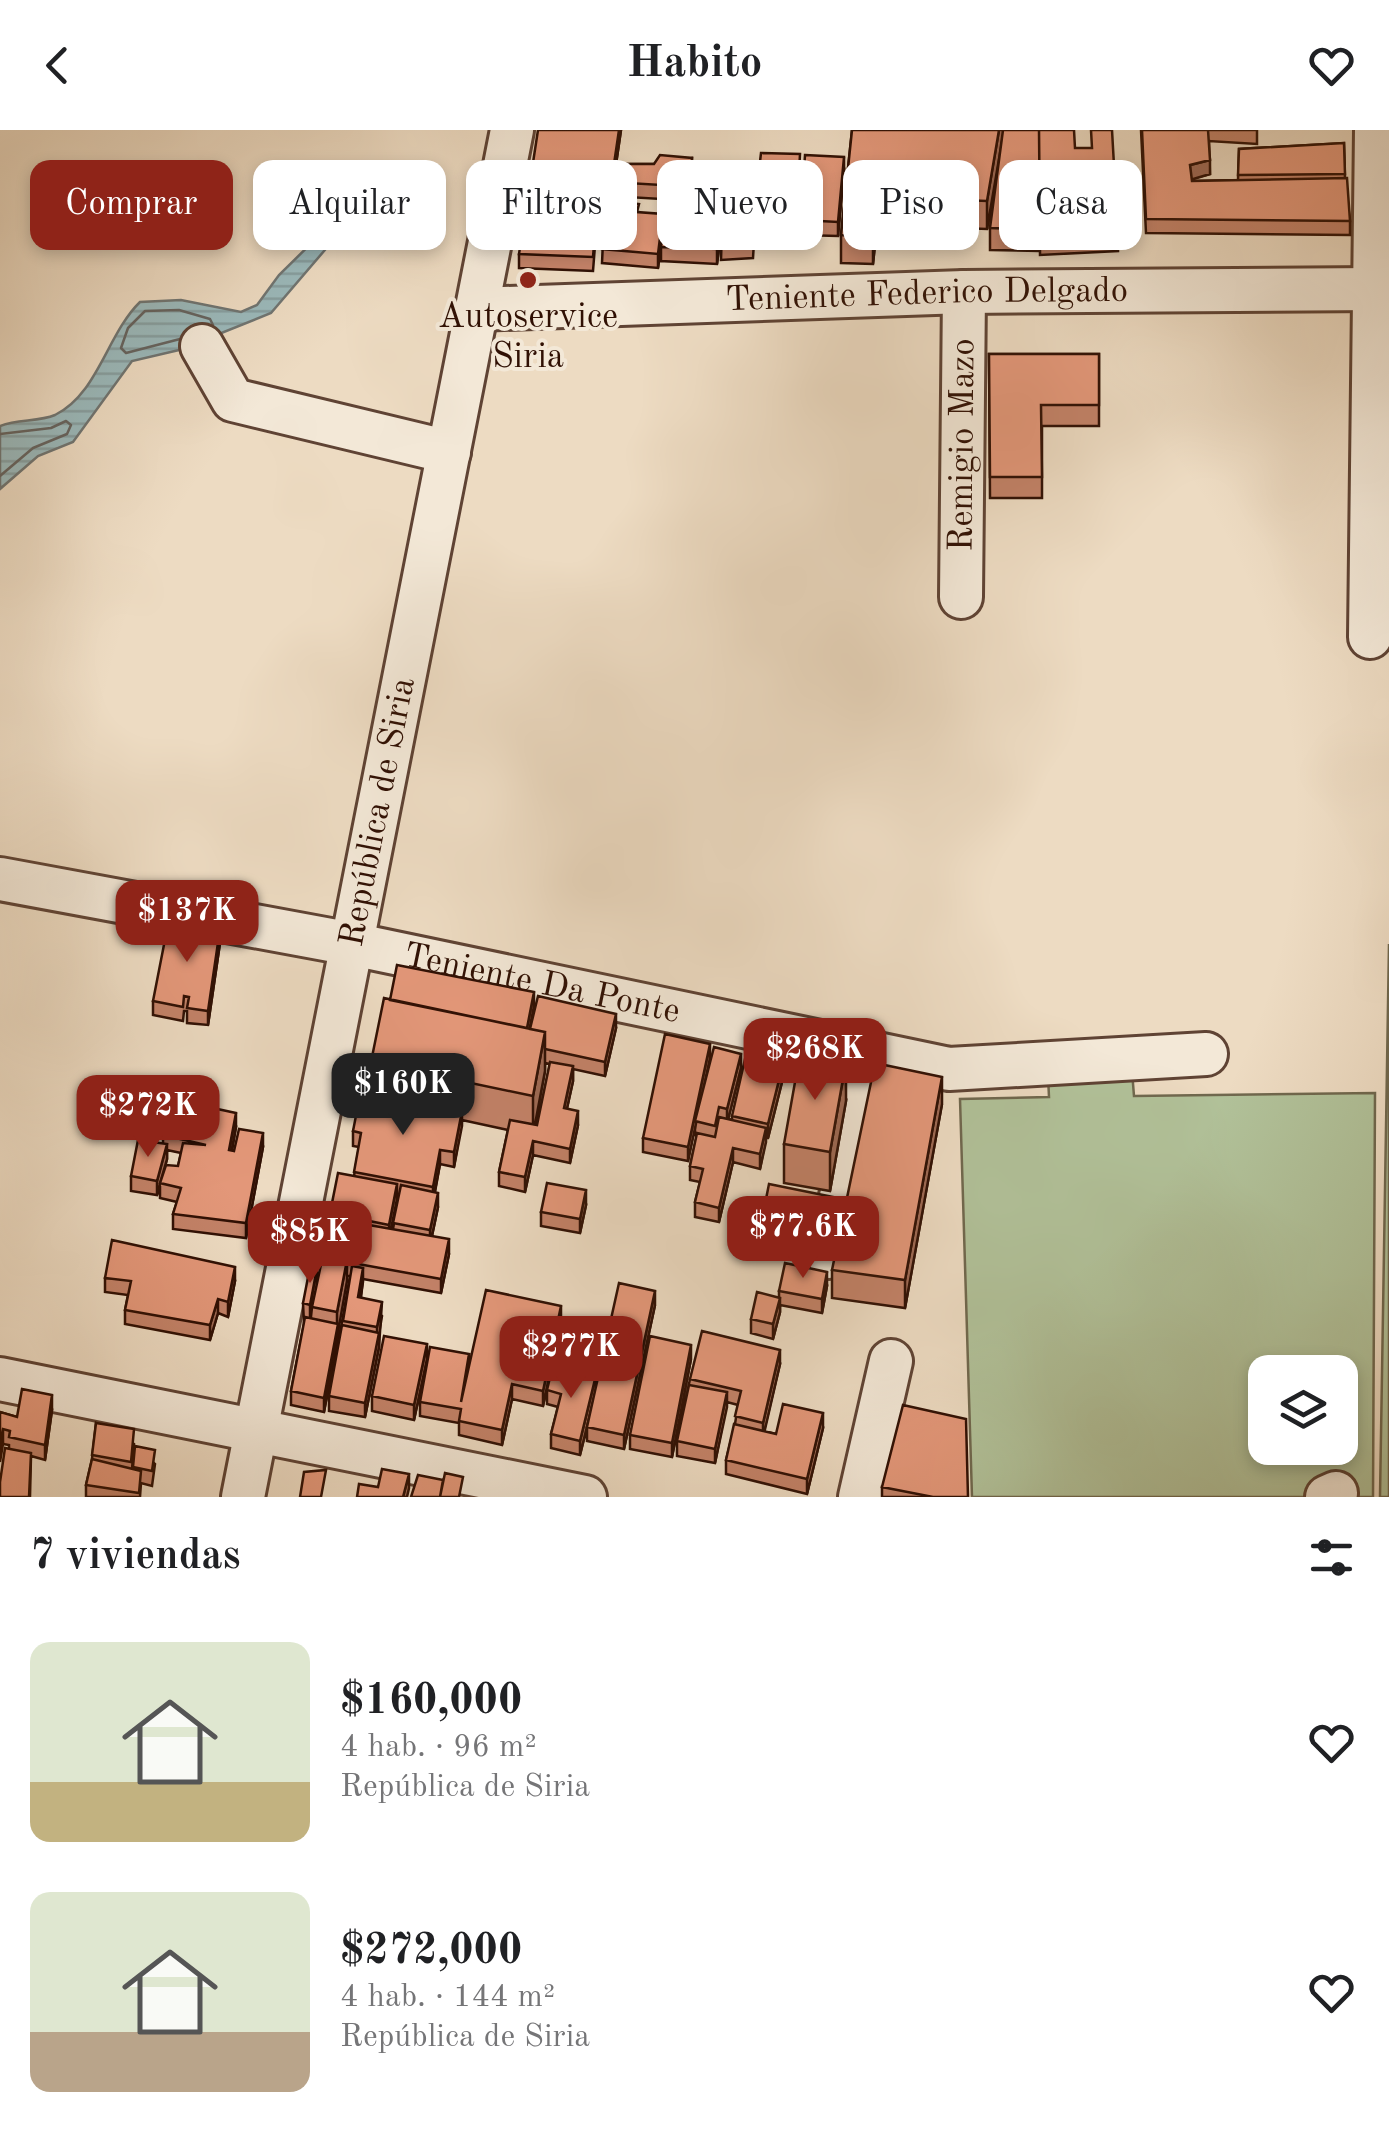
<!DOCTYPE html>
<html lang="es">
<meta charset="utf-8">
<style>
:root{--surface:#fff;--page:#f6f6f6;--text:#202124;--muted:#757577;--accent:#8f2418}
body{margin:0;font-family:"Old Standard TT",serif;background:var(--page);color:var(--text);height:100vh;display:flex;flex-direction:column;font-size:38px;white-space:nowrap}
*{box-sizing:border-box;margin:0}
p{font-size:32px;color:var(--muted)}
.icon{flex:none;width:55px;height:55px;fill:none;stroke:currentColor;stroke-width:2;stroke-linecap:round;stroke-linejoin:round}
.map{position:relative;height:1367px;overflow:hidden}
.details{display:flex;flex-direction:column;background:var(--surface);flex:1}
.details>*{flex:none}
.banner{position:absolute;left:30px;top:30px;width:1330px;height:90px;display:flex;gap:20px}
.buttons{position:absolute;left:1248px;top:1225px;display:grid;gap:20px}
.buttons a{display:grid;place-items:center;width:110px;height:110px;border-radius:20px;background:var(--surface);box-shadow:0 5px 15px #0003;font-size:50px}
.price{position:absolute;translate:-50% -85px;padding:0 22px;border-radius:20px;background:var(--accent);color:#fff;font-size:32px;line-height:65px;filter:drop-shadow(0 2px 5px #0008)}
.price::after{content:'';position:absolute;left:50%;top:60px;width:30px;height:22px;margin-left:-15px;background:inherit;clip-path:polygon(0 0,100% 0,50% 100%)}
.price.selected{background:#222;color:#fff}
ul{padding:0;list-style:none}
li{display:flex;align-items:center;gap:30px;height:250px;padding:0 30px}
li span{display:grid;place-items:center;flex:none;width:280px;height:200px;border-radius:20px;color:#555}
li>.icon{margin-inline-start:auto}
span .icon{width:120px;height:120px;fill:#fffc;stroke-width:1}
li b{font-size:42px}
h2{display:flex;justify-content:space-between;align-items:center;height:120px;padding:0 30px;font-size:42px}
.pill{padding:0 35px;border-radius:20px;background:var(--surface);box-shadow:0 5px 15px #0003;font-size:35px;line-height:90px}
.pill.selected{background:var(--accent);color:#fff}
header{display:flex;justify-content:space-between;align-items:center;height:130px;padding:0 30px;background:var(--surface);font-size:45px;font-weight:600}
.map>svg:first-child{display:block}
.green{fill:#b1c199;stroke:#70684e;stroke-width:2.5;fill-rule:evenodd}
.water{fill:url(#water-rules);stroke:#707572;stroke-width:2.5}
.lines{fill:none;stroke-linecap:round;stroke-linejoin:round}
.shore{stroke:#666460;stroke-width:2.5}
.minor-casing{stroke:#5f4334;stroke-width:48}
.minor{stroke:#f3e8d7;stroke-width:42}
.wall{fill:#c38268;stroke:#301004;stroke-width:2.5;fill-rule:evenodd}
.shaded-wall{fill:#9f6a55;stroke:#301004;stroke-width:2.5}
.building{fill:#e39779;stroke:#301004;stroke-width:2.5}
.poi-dot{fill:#8f2418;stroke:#f3e8d7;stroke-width:4}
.labels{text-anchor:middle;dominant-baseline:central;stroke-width:8;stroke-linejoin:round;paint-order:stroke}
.street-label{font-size:35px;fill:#301004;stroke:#f3e8d7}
.poi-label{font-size:35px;fill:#301004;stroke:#f3e8d7}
</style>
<header><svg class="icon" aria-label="back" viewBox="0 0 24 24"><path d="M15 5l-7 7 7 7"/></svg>Habito<svg class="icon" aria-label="heart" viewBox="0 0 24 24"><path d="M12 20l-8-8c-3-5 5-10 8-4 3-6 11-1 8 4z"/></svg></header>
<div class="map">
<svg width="1389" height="1367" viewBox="0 0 1389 1367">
<defs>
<pattern id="water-rules" width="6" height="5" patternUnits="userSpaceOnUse" patternTransform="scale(2.5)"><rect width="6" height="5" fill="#9bb9bb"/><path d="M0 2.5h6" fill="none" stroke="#869e9f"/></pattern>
</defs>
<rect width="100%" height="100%" fill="#eddbc2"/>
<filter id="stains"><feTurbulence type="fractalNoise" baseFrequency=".002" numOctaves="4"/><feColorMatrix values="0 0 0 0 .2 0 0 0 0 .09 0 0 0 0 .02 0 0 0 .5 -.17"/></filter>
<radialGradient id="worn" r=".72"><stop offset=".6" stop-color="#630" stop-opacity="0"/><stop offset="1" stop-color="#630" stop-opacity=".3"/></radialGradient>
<!-- green -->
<path class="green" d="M 1389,814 L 1389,1367 L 1380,1367 Z
M 1132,941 L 1134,966 L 1375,963 L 1373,1367 L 972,1367 L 960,969 L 1049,967 L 1048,946 ZM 1265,1242 L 1340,1242 L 1340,1318 L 1265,1318 Z"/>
<!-- water -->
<path class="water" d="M 332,93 L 357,96 L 348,107 L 330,114 L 271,183 L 179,220 L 132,231 L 73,312 L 38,326 L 0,359 L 0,296 C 18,289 38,292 55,285 C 98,264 107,204 140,172 L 181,170 L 241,182 L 257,175 L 279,145 Z"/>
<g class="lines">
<!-- shore -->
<path class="shore" d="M 180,209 L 126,223 L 121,218 L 128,198 L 145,181 L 179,180 L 210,189 L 213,195
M 0,304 L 51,298 L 66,291 L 71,295 L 67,304 L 33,318 L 0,346"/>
<defs>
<g id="minor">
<path id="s1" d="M 477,179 L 964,162 L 1377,159"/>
<path d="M 202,216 L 233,270 L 449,322"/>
<path id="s2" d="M 961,467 L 964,162"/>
<path d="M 1370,507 L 1376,0"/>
<path id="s3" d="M 0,749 L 352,814 L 949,939 L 1206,924"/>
<path d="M 829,1127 L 870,920"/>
<path d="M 0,1249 L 585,1367"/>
<path id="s4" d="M 243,1367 L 512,0"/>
<path d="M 860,1367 L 891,1231"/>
<path d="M 1327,1367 L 1336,1363"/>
</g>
</defs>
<!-- minor casing -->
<use href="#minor" class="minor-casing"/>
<!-- minor -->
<use href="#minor" class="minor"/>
</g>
<!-- wall -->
<path class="wall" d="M 621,0 L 616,34 L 654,34 L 692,28 L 692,45 L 758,49 L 800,38 L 797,98 L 755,96 L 753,128 L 721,130 L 722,97 L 717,134 L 661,131 L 661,117 L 670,78 L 666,77 L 666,54 L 664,54 L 661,69 L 611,66 L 608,80 L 618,82 L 639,82 L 663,99 L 658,138 L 602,133 L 604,90 L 597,90 L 593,141 L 519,138 L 519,124 Z
M 852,0 L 1075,18 L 1118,106 L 1118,121 L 1040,125 L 1040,121 L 990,120 L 990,98 L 999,27 L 987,99 L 877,95 L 873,134 L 841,133 L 841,105 Z
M 1141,0 L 1257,0 L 1257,14 L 1209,11 L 1210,44 L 1191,49 L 1192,51 L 1238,50 L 1239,19 L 1344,13 L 1345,48 L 1350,91 L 1350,105 L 1146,103 Z
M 844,41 L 838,106 L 801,105 L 801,90 Z
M 989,224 L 1099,224 L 1099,296 L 1042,296 L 1042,368 L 990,368 Z
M 220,813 L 208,895 L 187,893 L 187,881 L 184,881 L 183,891 L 153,885 L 153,871 Z
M 390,870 L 534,876 L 529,899 L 616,898 L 605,946 L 573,939 L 573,951 L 567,978 L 578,995 L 570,1033 L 533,1025 L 525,1062 L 499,1056 L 499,1042 L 508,1000 L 462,990 L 454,1037 L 440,1034 L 435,1062 L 438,1077 L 432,1106 L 449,1124 L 441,1163 L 363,1149 L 361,1168 L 382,1186 L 379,1204 L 379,1217 L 365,1287 L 329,1281 L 329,1266 L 350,1146 L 347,1146 L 338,1196 L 338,1208 L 324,1282 L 291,1275 L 291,1261 L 304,1194 L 303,1173 L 317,1152 L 326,1125 L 341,1115 L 344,1100 L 330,1097 L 330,1083 L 354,1046 L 359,1017 L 353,1016 L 353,1001 L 371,962 L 371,932 ZM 545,933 L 550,934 L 537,995 L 535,995 L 545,941 ZM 397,1064 L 399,1065 L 393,1099 L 391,1099 Z
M 710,928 L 703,960 L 741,938 L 728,989 L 732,990 L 732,986 L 782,952 L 768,1008 L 766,1008 L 760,1039 L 733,1032 L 719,1092 L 695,1087 L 695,1072 L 700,1052 L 690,1050 L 690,1036 L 697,1005 L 695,1005 L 695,995 L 688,1031 L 643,1022 L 643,1008 Z
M 846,971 L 830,1061 L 784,1053 L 784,1014 Z
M 942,974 L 905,1178 L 832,1168 L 832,1140 Z
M 236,997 L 232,1021 L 263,1017 L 246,1108 L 173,1099 L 173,1084 L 177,1072 L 160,1068 L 160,1056 L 157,1065 L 131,1061 L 131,1046 L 163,1014 L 163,1005 ZM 167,1020 L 181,1023 L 178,1036 L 163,1044 L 167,1029 Z
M 586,1075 L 580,1103 L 541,1096 L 541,1082 Z
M 833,1082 L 825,1117 L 762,1104 L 762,1089 Z
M 105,1148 L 235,1151 L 228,1187 L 218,1183 L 210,1210 L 125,1194 L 125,1180 L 128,1165 L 105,1162 Z
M 827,1156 L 822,1183 L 780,1175 L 780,1182 L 773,1209 L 751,1203 L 751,1189 L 779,1168 L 779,1161 Z
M 655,1175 L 624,1319 L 587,1311 L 587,1297 L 580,1325 L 551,1318 L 551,1304 L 558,1277 L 547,1274 L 547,1260 L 596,1256 Z
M 561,1190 L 543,1276 L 512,1269 L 502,1315 L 459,1305 L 459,1293 L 420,1286 L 420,1272 L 469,1232 Z
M 427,1229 L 414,1290 L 372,1281 L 372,1266 Z
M 691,1229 L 672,1327 L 630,1319 L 630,1305 Z
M 780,1234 L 764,1301 L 776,1304 L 823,1298 L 807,1364 L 726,1344 L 726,1330 L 735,1294 L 738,1275 L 727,1272 L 715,1333 L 677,1326 L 677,1311 L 690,1249 Z
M 52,1280 L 45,1330 L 31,1326 L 30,1367 L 0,1367 L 9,1319 L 9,1315 L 3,1314 L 0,1282 L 17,1287 Z
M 96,1293 L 134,1314 L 132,1339 L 135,1316 L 155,1334 L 152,1356 L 141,1353 L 140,1367 L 86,1367 L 86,1355 L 92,1329 Z
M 882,1357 L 968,1367 L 882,1367 Z"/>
<!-- shaded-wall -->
<path class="shaded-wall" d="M 619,0 L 621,0 L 614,48 L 614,34 Z
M 999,0 L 1004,0 L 987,99 L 987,71 Z
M 844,27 L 844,41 L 838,106 L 838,92 Z
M 1210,30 L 1210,44 L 1190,50 L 1190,35 Z
M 664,40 L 664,54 L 661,69 L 661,55 Z
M 611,52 L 611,66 L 606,89 L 606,75 Z
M 877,67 L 877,95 L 873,134 L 873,107 Z
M 722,79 L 722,93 L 717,134 L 717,119 Z
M 663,84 L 663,99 L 658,138 L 658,124 Z
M 220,799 L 220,813 L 208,895 L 208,881 Z
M 534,862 L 534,876 L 523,932 L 523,917 Z
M 616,884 L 616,898 L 605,946 L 605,932 Z
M 545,902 L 545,941 L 533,1005 L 533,966 Z
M 710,914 L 710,928 L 688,1031 L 688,1017 Z
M 741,924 L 741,938 L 727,994 L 727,979 Z
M 846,932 L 846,971 L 830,1061 L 830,1022 Z
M 573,936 L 573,951 L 564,992 L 564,978 Z
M 782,938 L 782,952 L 768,1008 L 768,994 Z
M 942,947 L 942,974 L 905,1178 L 905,1150 Z
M 462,981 L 462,996 L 454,1037 L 454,1022 Z
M 578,981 L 578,995 L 570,1033 L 570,1019 Z
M 236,983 L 236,997 L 229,1034 L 229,1020 Z
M 766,998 L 766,1012 L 760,1039 L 760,1024 Z
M 263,1003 L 263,1017 L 246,1108 L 246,1093 Z
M 533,1011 L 533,1025 L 525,1062 L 525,1047 Z
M 167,1014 L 167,1029 L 157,1065 L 157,1051 Z
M 733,1018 L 733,1032 L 719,1092 L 719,1078 Z
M 440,1020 L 440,1034 L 433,1071 L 433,1057 Z
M 397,1054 L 397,1069 L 389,1109 L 389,1095 Z
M 586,1060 L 586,1075 L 580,1103 L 580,1089 Z
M 438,1063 L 438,1077 L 430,1115 L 430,1100 Z
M 833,1067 L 833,1082 L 825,1117 L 825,1103 Z
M 449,1109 L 449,1124 L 441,1163 L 441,1149 Z
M 347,1130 L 347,1151 L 324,1282 L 324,1268 L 337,1202 L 337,1182 Z
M 235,1137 L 235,1151 L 228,1187 L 228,1172 Z
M 317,1138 L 317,1160 L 312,1177 L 310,1196 L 310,1175 Z
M 363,1138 L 363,1152 L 358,1182 L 358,1167 Z
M 827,1142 L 827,1156 L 822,1183 L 822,1169 Z
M 655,1161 L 655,1175 L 624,1319 L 624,1305 Z
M 780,1168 L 780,1182 L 773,1209 L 773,1194 Z
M 218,1169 L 218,1183 L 210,1210 L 210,1195 Z
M 382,1172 L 379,1217 L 365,1287 L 365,1273 L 377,1210 L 377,1197 Z
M 561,1176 L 561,1190 L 543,1276 L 543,1261 Z
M 427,1214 L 427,1229 L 414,1290 L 414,1275 Z
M 691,1215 L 691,1229 L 672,1327 L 672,1313 Z
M 780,1220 L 780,1234 L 763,1308 L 763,1293 Z
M 596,1245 L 596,1260 L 580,1325 L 580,1311 Z
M 512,1254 L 512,1269 L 502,1315 L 502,1300 Z
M 727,1262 L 727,1277 L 715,1333 L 715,1319 Z
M 52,1265 L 52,1280 L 45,1330 L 45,1315 Z
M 823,1283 L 823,1298 L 807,1364 L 807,1349 Z
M 3,1299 L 3,1314 L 0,1332 L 0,1318 Z
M 409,1344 L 409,1358 L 407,1367 L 403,1367 Z"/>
<!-- building -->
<path class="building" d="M 538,0 L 619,0 L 614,34 L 654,34 L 660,25 L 692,28 L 691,41 L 664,40 L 661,55 L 611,52 L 606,75 L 587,78 L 597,79 L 593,127 L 519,124 Z
M 852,0 L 999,0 L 987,71 L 877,67 L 873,107 L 841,105 Z
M 1003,0 L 1039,0 L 1040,100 L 990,98 Z
M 1039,0 L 1074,0 L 1075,18 L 1092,18 L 1091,0 L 1112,0 L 1118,106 L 1040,110 Z
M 1142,0 L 1208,0 L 1210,30 L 1190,35 L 1192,51 L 1347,48 L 1350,91 L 1146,89 Z
M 1344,13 L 1345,44 L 1238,45 L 1239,19 Z
M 761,23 L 800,24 L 797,84 L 755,82 L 753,114 L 721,115 L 722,79 L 717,119 L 661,117 L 666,80 L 672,77 L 673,64 L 666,63 L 667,44 L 758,49 Z
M 805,25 L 844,27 L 838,92 L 801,90 Z
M 621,72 L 639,74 L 637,82 L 663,84 L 658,124 L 602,119 L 605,80 L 618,82 Z
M 989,224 L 1099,224 L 1099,275 L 1041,275 L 1042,347 L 990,347 Z
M 169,789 L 220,799 L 208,881 L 187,878 L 189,867 L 184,866 L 183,877 L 153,871 Z
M 397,835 L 534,862 L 527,898 L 390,870 Z
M 538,866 L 616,884 L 605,932 L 545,919 L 545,902 L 530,899 Z
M 384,868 L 545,902 L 533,966 L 371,932 Z
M 665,904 L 710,914 L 688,1017 L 643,1008 Z
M 714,917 L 741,924 L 727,979 L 719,977 L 715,996 L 695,991 Z
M 800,924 L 846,932 L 830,1022 L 784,1014 Z
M 745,929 L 782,938 L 768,994 L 732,986 Z
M 550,932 L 573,936 L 564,978 L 578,981 L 570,1019 L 533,1011 L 525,1047 L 499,1042 L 510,990 L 537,995 Z
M 875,933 L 942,947 L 905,1150 L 832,1140 Z
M 361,960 L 462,981 L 454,1022 L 440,1020 L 433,1057 L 354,1042 L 361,1003 L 353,1001 Z
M 171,969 L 236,983 L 229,1020 L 234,1021 L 239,999 L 263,1003 L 246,1093 L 173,1084 L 181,1058 L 160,1053 L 166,1035 L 178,1036 L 183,1013 L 206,1015 L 163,1005 Z
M 719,987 L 766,998 L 760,1024 L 733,1018 L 719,1078 L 695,1072 L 703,1039 L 690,1036 L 697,1003 L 715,1007 Z
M 138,1010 L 167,1014 L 157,1051 L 131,1046 Z
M 338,1043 L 397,1054 L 389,1095 L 330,1083 Z
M 547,1053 L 586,1060 L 580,1089 L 541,1082 Z
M 769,1054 L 833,1067 L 825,1103 L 762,1089 Z
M 401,1055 L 438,1063 L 430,1100 L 393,1093 Z
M 346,1091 L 449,1109 L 441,1149 L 347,1132 L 347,1130 L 326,1125 L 328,1112 L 341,1115 Z
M 112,1110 L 235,1137 L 228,1172 L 218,1169 L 210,1195 L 125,1180 L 131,1151 L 105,1148 Z
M 323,1125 L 347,1130 L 337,1182 L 312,1177 Z
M 785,1133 L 827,1142 L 822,1169 L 779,1161 Z
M 352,1136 L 363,1138 L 358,1167 L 382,1172 L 377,1197 L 343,1191 Z
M 310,1137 L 317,1138 L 310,1175 L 303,1173 Z
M 619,1153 L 655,1161 L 624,1305 L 587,1297 Z
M 486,1160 L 561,1176 L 543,1261 L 512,1254 L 502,1300 L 459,1291 L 461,1279 L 420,1272 L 430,1217 L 469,1224 L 461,1272 Z
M 757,1162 L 780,1168 L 773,1194 L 751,1189 Z
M 305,1187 L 338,1194 L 324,1268 L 291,1261 Z
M 342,1195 L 379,1203 L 365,1273 L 329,1266 Z
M 702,1201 L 780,1220 L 763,1293 L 735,1286 L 741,1261 L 690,1249 Z
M 384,1206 L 427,1214 L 414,1275 L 372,1266 Z
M 650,1206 L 691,1215 L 672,1313 L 630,1305 Z
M 553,1235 L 596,1245 L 580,1311 L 551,1304 L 561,1264 L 547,1260 Z
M 689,1255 L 727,1262 L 715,1319 L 677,1311 Z
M 22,1259 L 52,1265 L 45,1315 L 9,1307 L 10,1301 L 3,1299 L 0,1318 L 0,1282 L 17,1287 Z
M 783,1274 L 823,1283 L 807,1349 L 726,1330 L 734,1294 L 776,1304 Z
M 903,1275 L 966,1289 L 968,1367 L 933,1367 L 882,1357 Z
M 96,1293 L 134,1299 L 131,1332 L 92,1325 Z
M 135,1316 L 155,1320 L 152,1341 L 133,1337 Z
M 5,1318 L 31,1323 L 29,1367 L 0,1367 L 0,1352 Z
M 92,1329 L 141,1341 L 139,1363 L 86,1355 Z
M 382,1339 L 409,1344 L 403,1367 L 357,1367 L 359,1354 L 378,1357 Z
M 326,1340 L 321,1367 L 300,1367 L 304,1342 Z
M 445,1343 L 463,1347 L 459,1367 L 440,1367 Z
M 418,1345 L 443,1350 L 440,1367 L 411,1367 Z"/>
<!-- markers -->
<circle class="poi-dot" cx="528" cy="150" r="10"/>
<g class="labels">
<!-- street labels -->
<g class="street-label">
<text stroke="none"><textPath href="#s1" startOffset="450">Teniente Federico Delgado</textPath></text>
<text stroke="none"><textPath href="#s2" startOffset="152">Remigio Mazo</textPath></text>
<text stroke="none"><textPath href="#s4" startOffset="698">República de Siria</textPath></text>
<text stroke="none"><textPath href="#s3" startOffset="552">Teniente Da Ponte</textPath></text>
</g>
<!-- poi labels -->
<g class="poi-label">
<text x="528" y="187">Autoservice<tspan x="528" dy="40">Siria</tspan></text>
</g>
</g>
<rect width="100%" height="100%" filter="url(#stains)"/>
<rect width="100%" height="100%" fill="url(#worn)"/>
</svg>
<div class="buttons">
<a><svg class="icon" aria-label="layers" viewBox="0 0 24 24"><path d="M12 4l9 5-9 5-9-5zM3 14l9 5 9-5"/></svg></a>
</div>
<b class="price" style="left:187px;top:835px">$137K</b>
<b class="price" style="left:815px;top:973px">$268K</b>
<b class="price selected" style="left:403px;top:1008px">$160K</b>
<b class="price" style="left:148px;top:1030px">$272K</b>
<b class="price" style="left:803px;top:1151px">$77.6K</b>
<b class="price" style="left:310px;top:1156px">$85K</b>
<b class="price" style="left:571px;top:1271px">$277K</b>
<div class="banner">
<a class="pill selected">Comprar</a>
<a class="pill">Alquilar</a>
<a class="pill">Filtros</a>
<a class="pill">Nuevo</a>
<a class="pill">Piso</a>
<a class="pill">Casa</a>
</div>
</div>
<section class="details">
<h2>7 viviendas<svg class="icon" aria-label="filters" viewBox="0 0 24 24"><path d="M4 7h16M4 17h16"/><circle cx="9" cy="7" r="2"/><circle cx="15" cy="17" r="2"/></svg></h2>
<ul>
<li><span style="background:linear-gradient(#dfe7d0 70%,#c2b280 0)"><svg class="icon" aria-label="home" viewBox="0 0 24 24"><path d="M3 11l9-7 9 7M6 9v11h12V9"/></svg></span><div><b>$160,000</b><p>4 hab. · 96 m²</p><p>República de Siria</p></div><svg class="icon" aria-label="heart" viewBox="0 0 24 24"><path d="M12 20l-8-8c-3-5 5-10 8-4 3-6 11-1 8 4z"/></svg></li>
<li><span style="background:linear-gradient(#dfe7d0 70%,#b9a48a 0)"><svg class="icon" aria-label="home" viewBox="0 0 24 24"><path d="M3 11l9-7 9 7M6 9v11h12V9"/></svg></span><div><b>$272,000</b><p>4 hab. · 144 m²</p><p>República de Siria</p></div><svg class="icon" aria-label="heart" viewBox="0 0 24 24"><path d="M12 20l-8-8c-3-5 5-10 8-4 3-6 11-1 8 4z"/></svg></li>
</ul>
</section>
